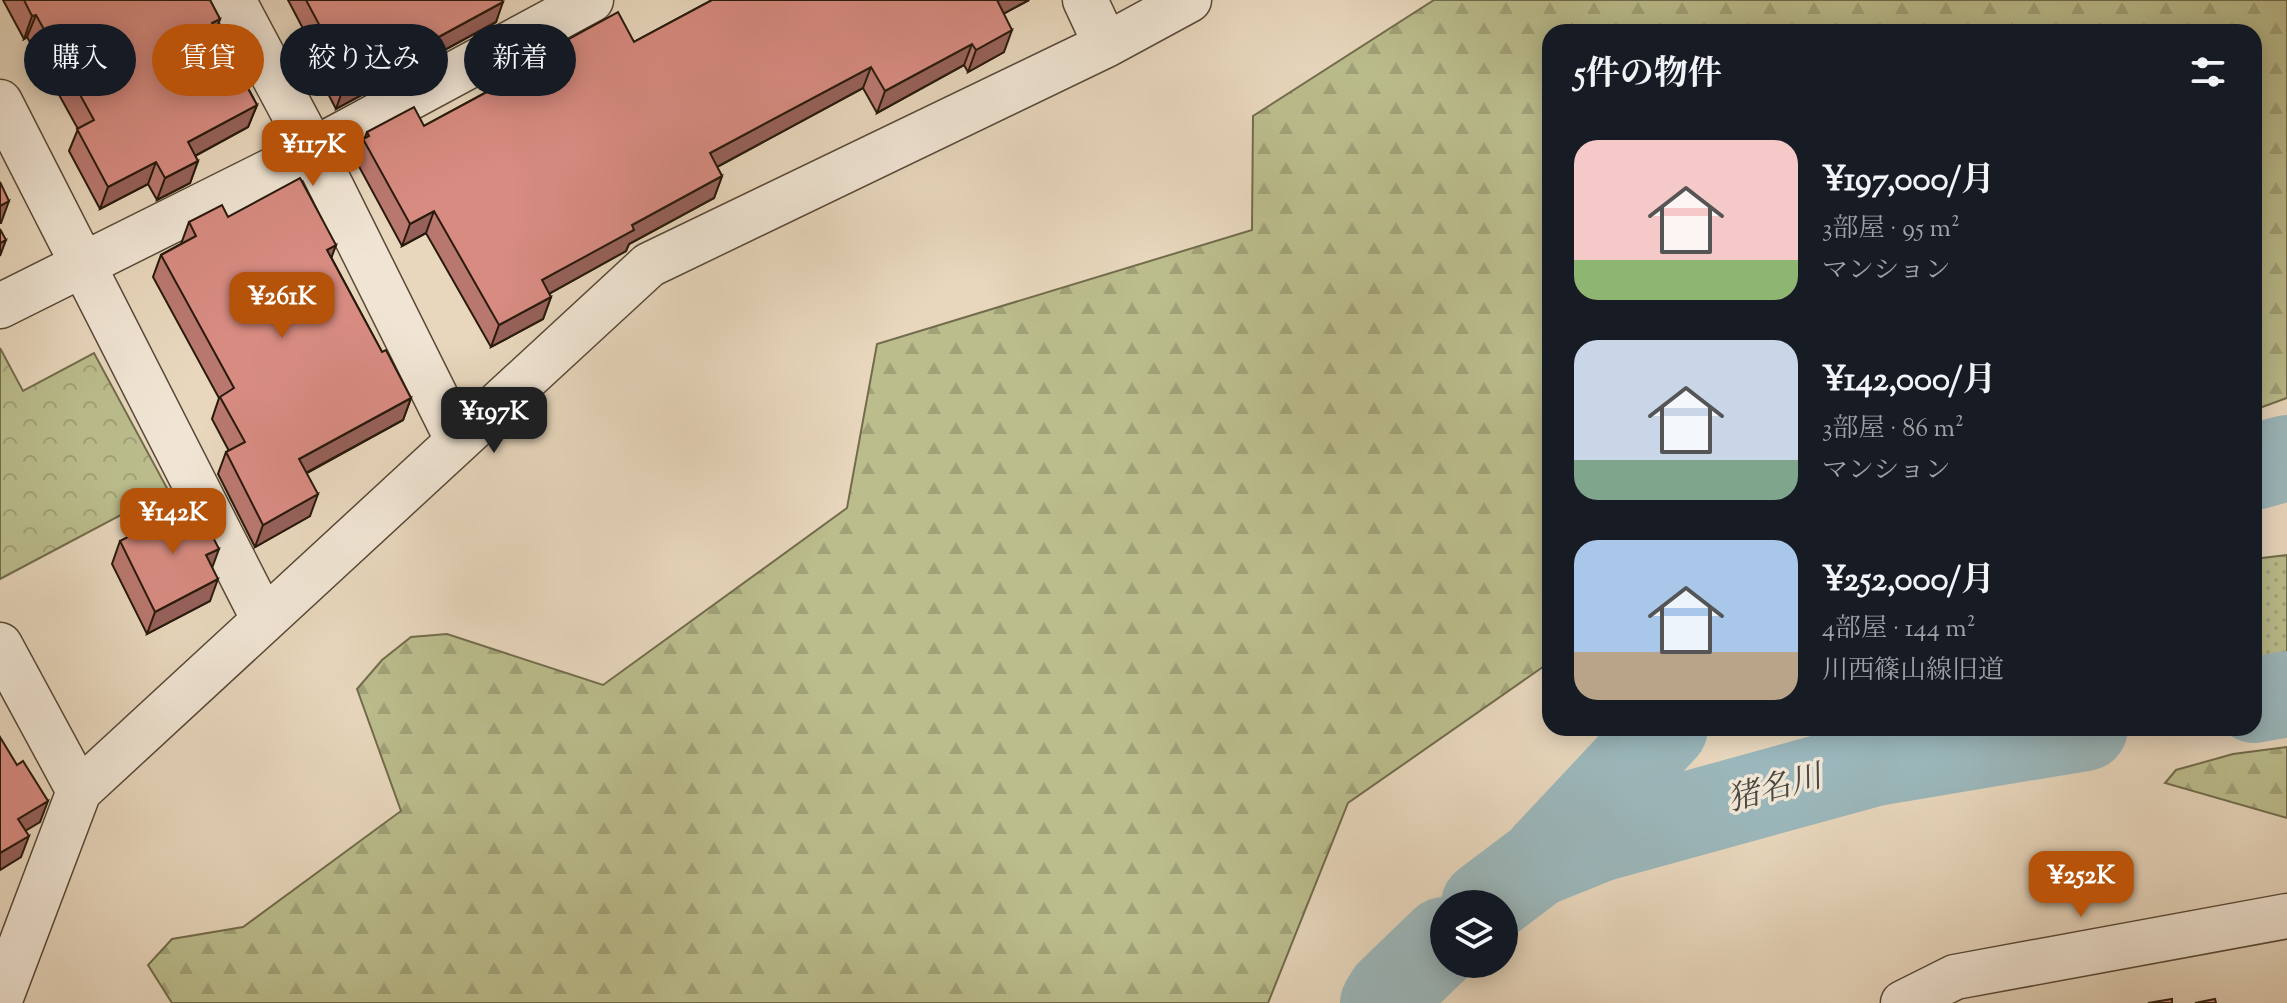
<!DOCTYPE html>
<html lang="ja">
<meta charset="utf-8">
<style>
:root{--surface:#171b24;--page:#20242c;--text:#f1f3f6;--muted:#9ea1a6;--accent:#b45309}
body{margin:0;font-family:"Sorts Mill Goudy","Noto Serif JP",serif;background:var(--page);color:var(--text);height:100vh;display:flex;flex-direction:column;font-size:30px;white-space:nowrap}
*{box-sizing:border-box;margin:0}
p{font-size:26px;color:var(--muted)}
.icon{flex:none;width:44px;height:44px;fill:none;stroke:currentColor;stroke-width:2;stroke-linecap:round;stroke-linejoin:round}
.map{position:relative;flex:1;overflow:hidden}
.sheet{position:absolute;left:1542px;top:24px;width:720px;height:712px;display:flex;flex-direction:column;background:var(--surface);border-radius:24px;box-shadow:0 4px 20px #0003}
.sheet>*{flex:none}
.hud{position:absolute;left:24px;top:24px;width:760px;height:72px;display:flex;gap:16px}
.controls{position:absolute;left:1430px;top:890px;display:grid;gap:16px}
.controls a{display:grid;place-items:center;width:88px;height:88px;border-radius:50%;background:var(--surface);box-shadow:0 4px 20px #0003;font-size:40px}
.price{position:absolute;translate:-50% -68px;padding:0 18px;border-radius:16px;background:var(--accent);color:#fff;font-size:26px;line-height:52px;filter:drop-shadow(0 2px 4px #0008)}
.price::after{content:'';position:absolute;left:50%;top:48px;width:24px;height:18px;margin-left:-12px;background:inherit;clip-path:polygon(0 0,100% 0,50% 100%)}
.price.selected{background:#222;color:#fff}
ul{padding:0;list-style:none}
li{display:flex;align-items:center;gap:24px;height:200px;padding:0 32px}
li span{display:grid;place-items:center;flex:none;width:224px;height:160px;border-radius:24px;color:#555}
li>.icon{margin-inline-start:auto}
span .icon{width:96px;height:96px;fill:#fffc;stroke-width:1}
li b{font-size:34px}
h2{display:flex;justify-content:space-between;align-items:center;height:96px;padding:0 32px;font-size:34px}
.tag{padding:0 28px;border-radius:36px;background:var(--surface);box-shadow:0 4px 20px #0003;font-size:28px;line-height:72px}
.tag.selected{background:var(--accent);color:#fff}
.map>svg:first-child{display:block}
.grass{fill:url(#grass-dots);stroke:#726c4c;stroke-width:2}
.forest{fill:url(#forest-firs);stroke:#726c4c;stroke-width:2}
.park{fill:url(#park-crowns);stroke:#726c4c;stroke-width:2}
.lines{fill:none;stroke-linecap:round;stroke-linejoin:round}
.river{stroke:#9bb7bb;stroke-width:86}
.minor-casing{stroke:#584938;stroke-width:47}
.minor{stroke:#f0e5d4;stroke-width:44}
.wall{fill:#b9786f;stroke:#281a0c;stroke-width:2}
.shaded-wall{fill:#96615a;stroke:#281a0c;stroke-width:2}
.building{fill:#d78b81;stroke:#281a0c;stroke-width:2}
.labels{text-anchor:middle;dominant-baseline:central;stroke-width:7;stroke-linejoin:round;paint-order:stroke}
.water-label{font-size:32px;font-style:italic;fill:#4a4941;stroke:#f0e5d4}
</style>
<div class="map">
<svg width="2287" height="1003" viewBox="0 0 2287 1003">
<defs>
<pattern id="grass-dots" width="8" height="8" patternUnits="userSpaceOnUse" patternTransform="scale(2)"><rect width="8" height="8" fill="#bbbd8d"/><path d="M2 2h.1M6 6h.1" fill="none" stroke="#a1a278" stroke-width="1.8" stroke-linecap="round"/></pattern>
<pattern id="forest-firs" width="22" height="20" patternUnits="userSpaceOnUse" patternTransform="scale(2)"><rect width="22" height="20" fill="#bbbd8d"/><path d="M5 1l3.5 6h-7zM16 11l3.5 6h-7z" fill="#a1a278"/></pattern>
<pattern id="park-crowns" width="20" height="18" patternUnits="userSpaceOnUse" patternTransform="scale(2)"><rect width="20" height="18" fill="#bbbd8d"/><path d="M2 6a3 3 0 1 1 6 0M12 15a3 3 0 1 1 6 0" fill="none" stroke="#a1a278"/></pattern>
</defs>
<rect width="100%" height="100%" fill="#e8d7bd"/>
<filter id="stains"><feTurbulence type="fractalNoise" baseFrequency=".0025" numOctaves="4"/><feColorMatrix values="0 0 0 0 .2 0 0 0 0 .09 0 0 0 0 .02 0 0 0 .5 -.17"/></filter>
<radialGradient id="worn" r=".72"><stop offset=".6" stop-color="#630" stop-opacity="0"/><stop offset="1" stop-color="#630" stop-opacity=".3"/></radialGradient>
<!-- grass -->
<path class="grass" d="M 2287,555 L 2287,677 L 2254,683 L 2254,559 Z"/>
<!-- forest -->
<path class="forest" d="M 1434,0 L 2287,0 L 2287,398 L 2254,410 L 2254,32 L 1550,32 L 1550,662 L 1348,803 L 1268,1003 L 172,1003 L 148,965 L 172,939 L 243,927 L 401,811 L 357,689 L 382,660 L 411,637 L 447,634 L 603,685 L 847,508 L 877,344 L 1252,230 L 1253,116 Z
M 2287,747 L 2287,818 L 2165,783 L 2176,770 L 2233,754 Z"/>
<!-- park -->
<path class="park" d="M 0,348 L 23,391 L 94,353 L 168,490 L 0,579 Z"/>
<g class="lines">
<!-- river -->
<path class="river" d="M 2254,467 L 2287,458
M 2254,700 L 2287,694
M 1545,856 L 1665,728
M 1484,904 L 1537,864 L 1599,839 L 1875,763 L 2085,728
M 1383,1003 L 1389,993 L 1444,940"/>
<defs>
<path id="minor" d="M 233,0 L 313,150 L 458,441
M 1085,0 L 1106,45 L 1189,0
M 0,102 L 264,620
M 0,306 L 313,150 L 591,0
M 0,645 L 79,791
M 0,1000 L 79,791 L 649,265 L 1106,45
M 1903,1003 L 1955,977 L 2287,916"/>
</defs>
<!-- minor casing -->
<use href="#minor" class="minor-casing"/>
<!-- minor -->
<use href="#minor" class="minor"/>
</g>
<!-- wall -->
<path class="wall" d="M 3,0 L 210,0 L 220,19 L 216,29 L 257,105 L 248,127 L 195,156 L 198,161 L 190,183 L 157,200 L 148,184 L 100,209 L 69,151 L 78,129 L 27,37 L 24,39 Z
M 288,0 L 502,0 L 496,22 L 336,109 L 314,67 L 318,57 Z
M 712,0 L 1029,0 L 1003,14 L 1004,52 L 968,72 L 964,65 L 877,113 L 863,88 L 717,167 L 722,176 L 714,198 L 629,244 L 626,251 L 549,294 L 551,297 L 543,319 L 491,347 L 426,233 L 402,246 L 356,161 L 367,132 L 424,126 L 560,52 L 565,41 L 634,42 Z
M 228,217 L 336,245 L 331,257 L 382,352 L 411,398 L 403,420 L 307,473 L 310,516 L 255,547 L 218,474 L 226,452 L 229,451 L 212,419 L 219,398 L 153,277 L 161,255 L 181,244 L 189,222 Z
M 120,541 L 212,567 L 210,601 L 147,634 L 112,564 Z"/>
<!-- shaded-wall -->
<path class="shaded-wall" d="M 997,0 L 1029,0 L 988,22 Z
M 503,2 L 496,22 L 336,109 L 343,89 Z
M 36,15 L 27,37 L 24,39 L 32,16 Z
M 220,19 L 212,41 L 212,23 Z
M 1012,30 L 1004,52 L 968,72 L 976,50 Z
M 972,44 L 964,65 L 877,113 L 885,91 Z
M 871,67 L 863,88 L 702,175 L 710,153 Z
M 257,105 L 248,127 L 180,164 L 188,142 Z
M 198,161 L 190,183 L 157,200 L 165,178 Z
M 156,162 L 148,184 L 100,209 L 108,187 Z
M 722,176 L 714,198 L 629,244 L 626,251 L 534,302 L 542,280 L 632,225 Z
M 9,201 L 1,223 L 0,223 L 0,206 Z
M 434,211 L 426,233 L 402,246 L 410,224 Z
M 6,240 L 0,256 L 0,243 Z
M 336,245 L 328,267 L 327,250 Z
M 551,297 L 543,319 L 491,347 L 499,325 Z
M 411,398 L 403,420 L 291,481 L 299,459 Z
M 318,494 L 310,516 L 255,547 L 263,525 Z
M 219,549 L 211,571 L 206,555 Z
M 218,579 L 210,601 L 147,634 L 155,612 Z
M 48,801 L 40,822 L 10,840 L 18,819 Z
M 29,836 L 21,857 L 0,870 L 0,853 Z"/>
<!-- building -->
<path class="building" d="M 24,0 L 210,0 L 220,19 L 212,23 L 257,105 L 188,142 L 198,161 L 165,178 L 156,162 L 108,187 L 77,129 L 94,120 L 36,15 L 32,16 Z
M 306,0 L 502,0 L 503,2 L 343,89 L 321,47 L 329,43 Z
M 712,0 L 997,0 L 1012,30 L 976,50 L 972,44 L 885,91 L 871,67 L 710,153 L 722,176 L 632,225 L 634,230 L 542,280 L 551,297 L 499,325 L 434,211 L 410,224 L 363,139 L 369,136 L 367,132 L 414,107 L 424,126 L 569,48 L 565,41 L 618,12 L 634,42 Z
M 300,178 L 336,245 L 327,250 L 382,352 L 386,350 L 411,398 L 299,459 L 318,494 L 263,525 L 226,452 L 245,442 L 220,397 L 234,388 L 161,255 L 196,236 L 189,222 L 222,205 L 228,217 Z
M 0,182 L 9,201 L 0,206 Z
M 0,229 L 6,240 L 0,243 Z
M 195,502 L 219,549 L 206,555 L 218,579 L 155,612 L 120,541 Z
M 0,737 L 17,765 L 23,761 L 48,801 L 18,819 L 29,836 L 0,853 Z
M 2172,999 L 2172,1003 L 2148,1003 Z
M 2215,999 L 2216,1003 L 2195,1003 Z"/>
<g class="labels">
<!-- water labels -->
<g class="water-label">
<text transform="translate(1775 790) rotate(-15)">猪名川</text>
</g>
</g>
<rect width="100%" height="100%" filter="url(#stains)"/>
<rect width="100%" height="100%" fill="url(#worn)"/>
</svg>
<div class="controls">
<a><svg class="icon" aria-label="layers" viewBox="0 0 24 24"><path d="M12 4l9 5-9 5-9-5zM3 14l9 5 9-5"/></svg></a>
</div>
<b class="price" style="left:313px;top:188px">¥117K</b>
<b class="price" style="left:282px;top:340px">¥261K</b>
<b class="price selected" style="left:494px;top:455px">¥197K</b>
<b class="price" style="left:173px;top:556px">¥142K</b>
<b class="price" style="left:2081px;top:919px">¥252K</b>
<div class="hud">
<a class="tag">購入</a>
<a class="tag selected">賃貸</a>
<a class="tag">絞り込み</a>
<a class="tag">新着</a>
</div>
<section class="sheet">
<h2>5件の物件<svg class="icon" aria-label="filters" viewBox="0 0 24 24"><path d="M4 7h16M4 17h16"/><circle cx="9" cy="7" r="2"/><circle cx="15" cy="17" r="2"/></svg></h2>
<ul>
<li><span style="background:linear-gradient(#f6c9c9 75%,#8fb573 0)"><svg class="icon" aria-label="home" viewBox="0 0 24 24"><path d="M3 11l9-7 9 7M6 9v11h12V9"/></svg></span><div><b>¥197,000/月</b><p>3部屋 · 95 m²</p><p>マンション</p></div></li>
<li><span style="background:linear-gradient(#c9d6e8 75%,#7fa58c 0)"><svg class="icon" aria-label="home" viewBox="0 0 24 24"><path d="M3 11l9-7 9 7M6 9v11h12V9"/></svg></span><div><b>¥142,000/月</b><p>3部屋 · 86 m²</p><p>マンション</p></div></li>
<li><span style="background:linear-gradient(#a9c7e8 70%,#b9a48a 0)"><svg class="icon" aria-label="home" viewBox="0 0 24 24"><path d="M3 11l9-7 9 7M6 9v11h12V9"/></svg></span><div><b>¥252,000/月</b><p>4部屋 · 144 m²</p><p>川西篠山線旧道</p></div></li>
</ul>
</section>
</div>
